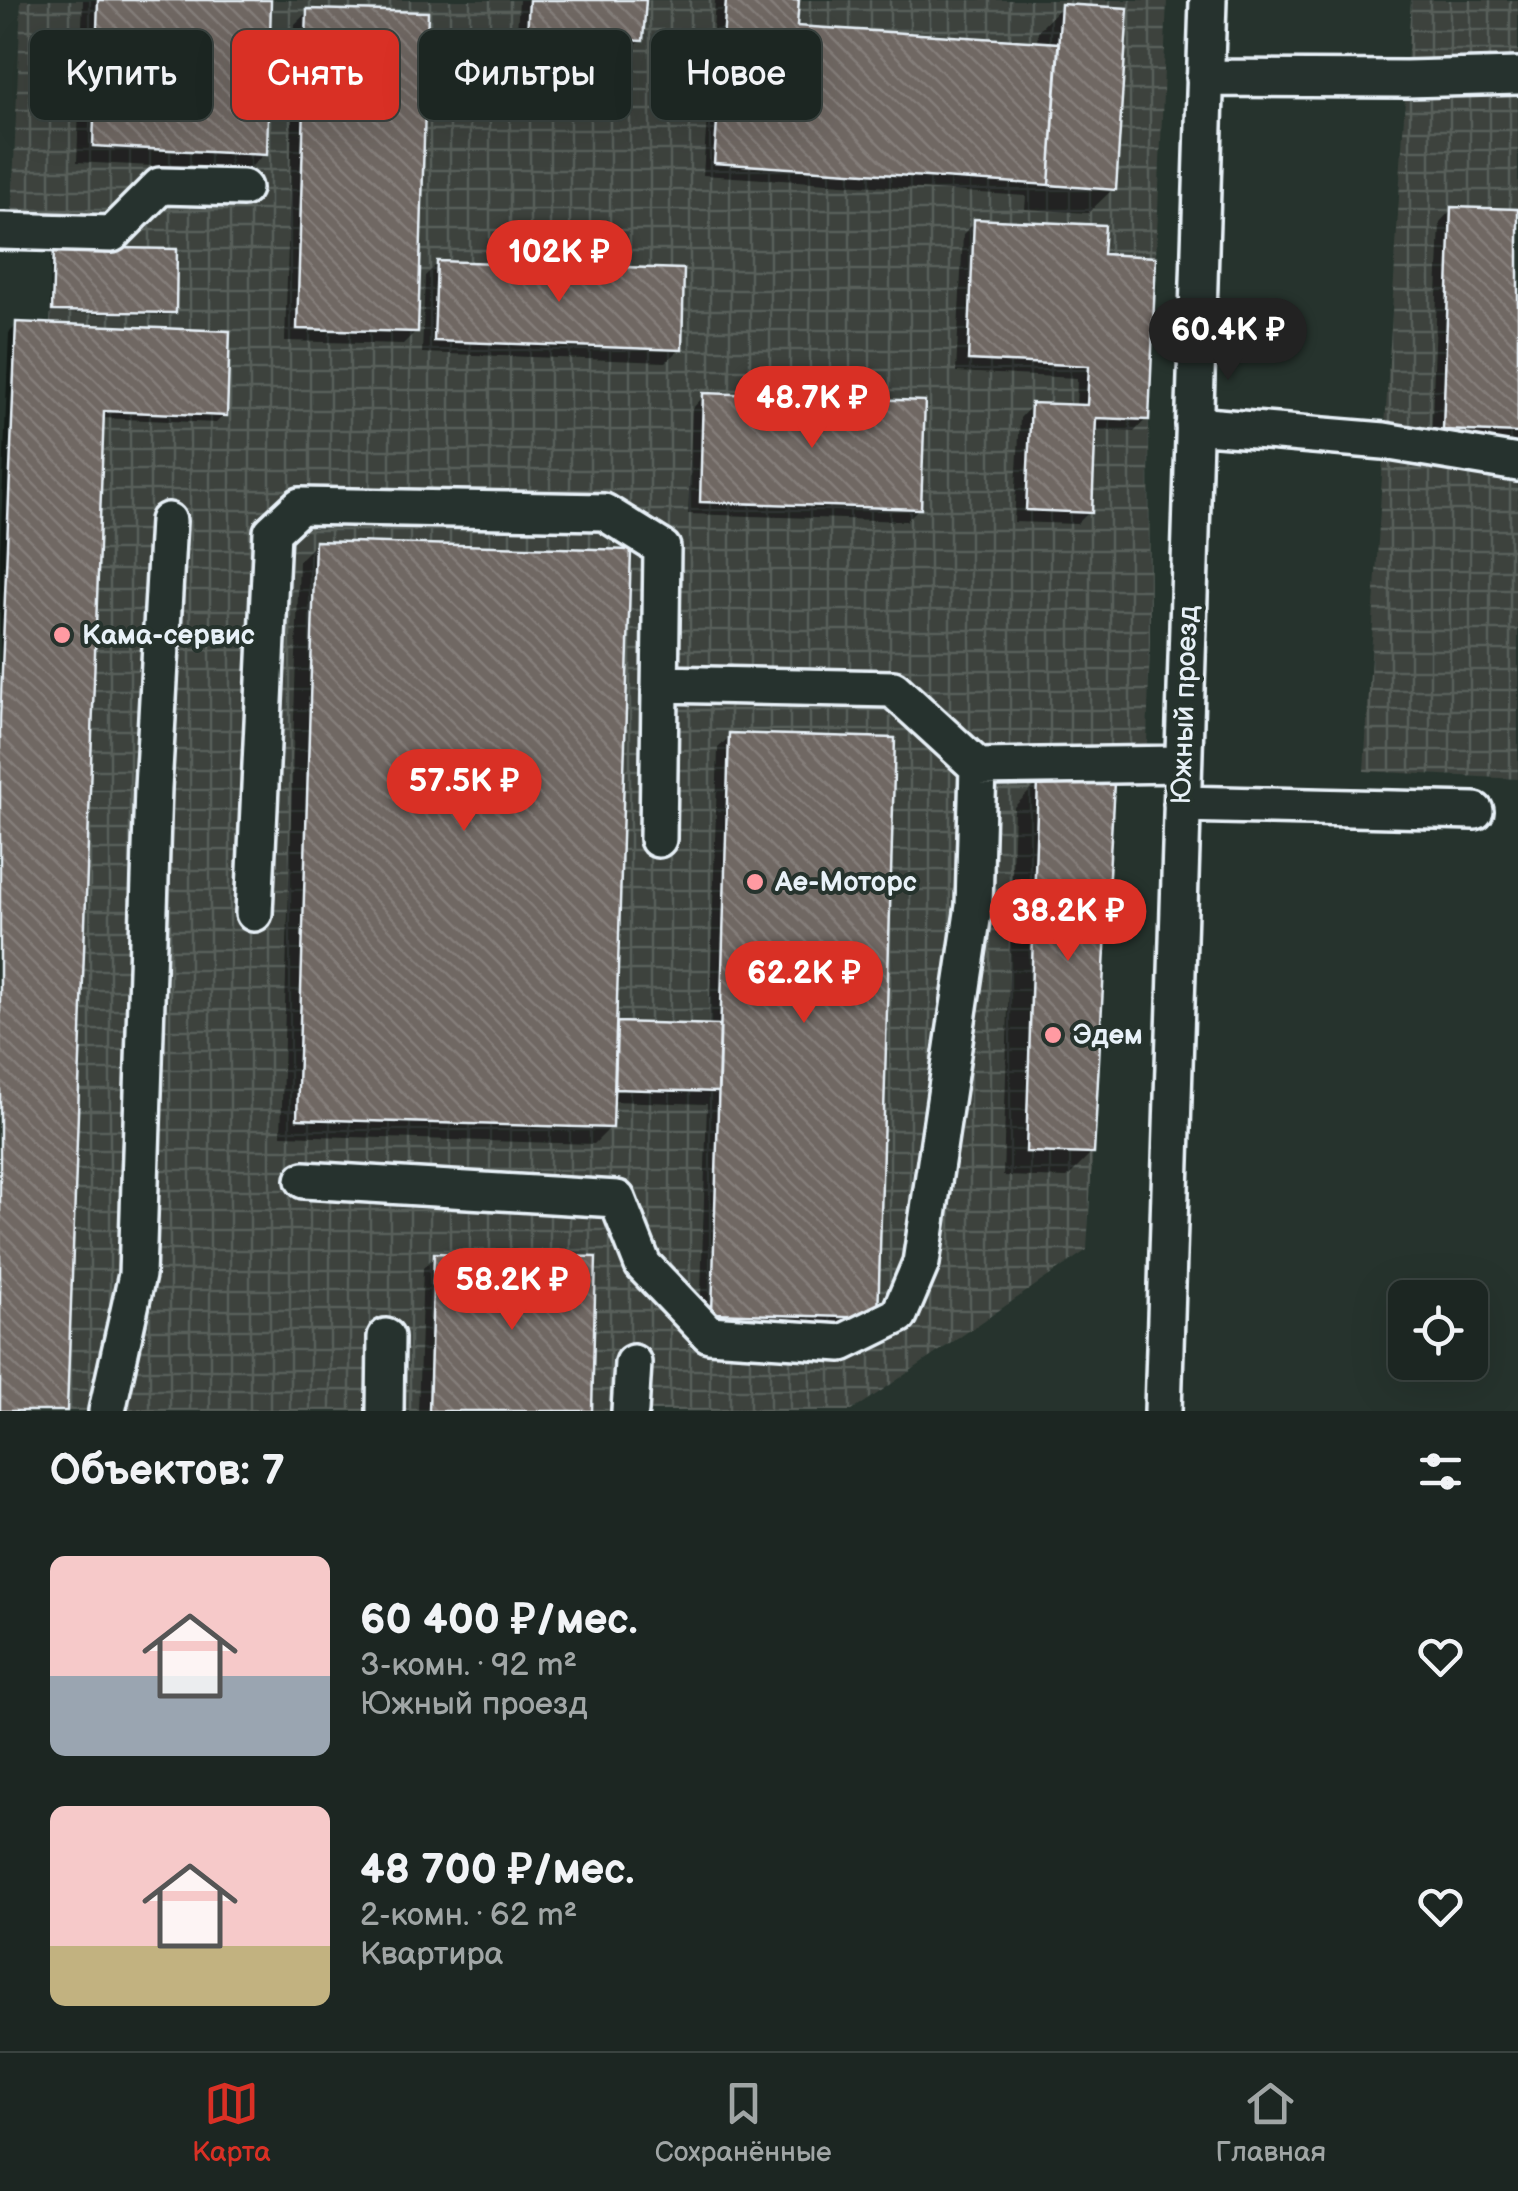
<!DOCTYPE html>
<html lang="ru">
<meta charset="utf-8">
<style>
:root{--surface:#1c2622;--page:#29322f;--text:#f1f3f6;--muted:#a0a5a5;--line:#3a4340;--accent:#d93025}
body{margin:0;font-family:"Balsamiq Sans",sans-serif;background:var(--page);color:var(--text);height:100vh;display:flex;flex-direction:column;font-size:38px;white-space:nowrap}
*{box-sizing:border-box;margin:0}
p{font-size:32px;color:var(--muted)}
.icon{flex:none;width:55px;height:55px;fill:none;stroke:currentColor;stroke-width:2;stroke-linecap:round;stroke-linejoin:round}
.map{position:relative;height:1411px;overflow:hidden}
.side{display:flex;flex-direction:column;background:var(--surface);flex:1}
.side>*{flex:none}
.top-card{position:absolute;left:30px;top:30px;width:1000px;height:90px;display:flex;gap:20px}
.fabs{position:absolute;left:1388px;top:1280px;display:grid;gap:20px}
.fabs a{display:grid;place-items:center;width:100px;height:100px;border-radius:15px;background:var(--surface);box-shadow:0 10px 40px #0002,0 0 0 2px var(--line);font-size:50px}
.price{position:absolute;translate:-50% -85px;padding:0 22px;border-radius:35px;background:var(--accent);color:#fff;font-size:32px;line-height:65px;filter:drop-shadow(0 2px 5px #0008)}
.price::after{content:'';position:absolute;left:50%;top:60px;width:30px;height:22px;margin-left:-15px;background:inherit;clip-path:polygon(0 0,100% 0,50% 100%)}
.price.selected{background:#222;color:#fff}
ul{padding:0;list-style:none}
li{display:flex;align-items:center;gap:30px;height:250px;padding:0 50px}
li span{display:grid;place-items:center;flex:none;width:280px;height:200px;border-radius:15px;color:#555}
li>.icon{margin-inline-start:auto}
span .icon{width:120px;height:120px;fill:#fffc;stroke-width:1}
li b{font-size:42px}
h2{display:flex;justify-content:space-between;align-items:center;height:120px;padding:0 50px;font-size:42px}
.pill{padding:0 35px;border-radius:15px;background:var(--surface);box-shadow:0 10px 40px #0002,0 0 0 2px var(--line);font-size:35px;line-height:90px}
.pill.selected{background:var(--accent);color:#fff}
.dock{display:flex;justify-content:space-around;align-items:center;height:140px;border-top:2px solid var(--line);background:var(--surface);font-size:28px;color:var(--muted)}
.dock a{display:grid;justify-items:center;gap:5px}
.dock .selected{color:var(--accent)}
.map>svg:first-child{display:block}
.industrial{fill:url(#industrial-grid)}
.shadow{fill:#0007}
.building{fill:url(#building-back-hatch);stroke:#e8f1f8;stroke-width:2.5}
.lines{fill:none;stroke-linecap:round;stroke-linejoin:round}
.minor-casing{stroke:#e8f1f8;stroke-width:42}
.minor{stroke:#26332d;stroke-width:35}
.poi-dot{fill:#ff9aa2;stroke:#26332d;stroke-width:4}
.labels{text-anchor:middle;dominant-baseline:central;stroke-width:8;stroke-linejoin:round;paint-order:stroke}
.poi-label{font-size:28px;font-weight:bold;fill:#e8f1f8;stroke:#26332d;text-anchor:start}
.street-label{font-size:28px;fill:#e8f1f8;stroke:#26332d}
</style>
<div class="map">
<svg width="1518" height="1411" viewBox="0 0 1518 1411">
<defs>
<pattern id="industrial-grid" width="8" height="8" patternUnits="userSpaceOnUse" patternTransform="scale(2.5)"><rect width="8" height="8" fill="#3c433d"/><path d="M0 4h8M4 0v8" fill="none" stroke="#585f5a"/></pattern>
<pattern id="building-back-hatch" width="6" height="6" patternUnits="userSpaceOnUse" patternTransform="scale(2.5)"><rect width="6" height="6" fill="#706863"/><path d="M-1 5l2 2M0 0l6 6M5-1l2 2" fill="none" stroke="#847e7a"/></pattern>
</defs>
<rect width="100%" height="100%" fill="#26332d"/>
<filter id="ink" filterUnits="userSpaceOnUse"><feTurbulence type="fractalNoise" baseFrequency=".01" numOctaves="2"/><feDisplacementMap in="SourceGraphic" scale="20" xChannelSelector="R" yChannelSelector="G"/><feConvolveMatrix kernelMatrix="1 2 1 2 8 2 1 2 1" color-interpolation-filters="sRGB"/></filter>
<g filter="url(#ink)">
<!-- industrial -->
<path class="industrial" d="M 21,0 L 1167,0 L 1149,420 L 1150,641 L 1147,743 L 1115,764 L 1087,1250 L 852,1411 L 0,1411 L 0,720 L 16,322 L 50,323 L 54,248 L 11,231 Z
M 1411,0 L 1518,0 L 1518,779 L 1364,771 Z"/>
<!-- shadow -->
<path class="shadow" d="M 83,0 L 269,0 L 264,154 L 247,171 L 77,162 Z
M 519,0 L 643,0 L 641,40 L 628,53 L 516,47 Z
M 715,0 L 796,0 L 794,28 L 1037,44 L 1038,31 L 1062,6 L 1113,189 L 1088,213 L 1025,209 L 1026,196 L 703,175 Z
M 308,11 L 416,331 L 403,344 L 285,341 L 295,24 Z
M 1452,209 L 1518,211 L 1518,445 L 1431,442 L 1440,222 Z
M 975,222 L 1100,257 L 1146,419 L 1134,432 L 1093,430 L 1089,512 L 1077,524 L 1014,522 L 1020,418 L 1032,405 L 1076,407 L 1077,378 L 956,372 L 963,234 Z
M 55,250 L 173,312 L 170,315 L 50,313 L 51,253 Z
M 438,263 L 679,349 L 666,362 L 422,353 L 425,276 Z
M 17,325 L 224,415 L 216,423 L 101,418 L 65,1411 L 0,1411 L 0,552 L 9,333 Z
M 704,396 L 919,508 L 906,521 L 688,514 L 692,409 Z
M 316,543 L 614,1029 L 618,1025 L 709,1027 L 718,748 L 730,736 L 862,1329 L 700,1325 L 707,1104 L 612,1101 L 611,1127 L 594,1144 L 281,1135 L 299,560 Z
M 1039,782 L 1092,1153 L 1067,1178 L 1003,1176 L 1014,807 Z
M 435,1256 L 589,1411 L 418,1411 L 423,1268 Z"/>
<!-- building -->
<path class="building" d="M 98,0 L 271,0 L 267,155 L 93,146 Z
M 529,0 L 646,0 L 643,41 L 527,35 Z
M 726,0 L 799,0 L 797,26 L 1059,43 L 1049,185 L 714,163 Z
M 1061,4 L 1128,8 L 1116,190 L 1049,185 Z
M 307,9 L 428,12 L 418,332 L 297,329 Z
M 1451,207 L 1518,209 L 1518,433 L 1443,430 Z
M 974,219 L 1105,225 L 1103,254 L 1156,257 L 1149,420 L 1096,418 L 1092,513 L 1026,510 L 1031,403 L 1087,405 L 1089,366 L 968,360 Z
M 54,247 L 177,249 L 176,313 L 52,311 Z
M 437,261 L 684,269 L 682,350 L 434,341 Z
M 16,322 L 230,331 L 227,416 L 104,411 L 67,1411 L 0,1411 L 0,720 Z
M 703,393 L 925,401 L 921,509 L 700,502 Z
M 315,541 L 631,550 L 613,1128 L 297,1119 Z
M 729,733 L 895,738 L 878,1318 L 712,1313 Z
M 1038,780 L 1114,782 L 1094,1154 L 1026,1152 Z
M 617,1022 L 720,1025 L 718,1092 L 615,1089 Z
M 434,1253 L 596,1257 L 592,1411 L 429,1411 Z"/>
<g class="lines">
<defs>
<path id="minor" d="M 1205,78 L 1406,79 L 1518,76
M 0,231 L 112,234 L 160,186 L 243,188
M 1194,425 L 1384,441 L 1518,463
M 661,684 L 893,689 L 978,767
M 1182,804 L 1475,811
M 254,913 L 272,532 L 300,506 L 604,512 L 662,548 L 658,839
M 304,1180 L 617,1199 L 643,1265 L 709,1334 L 842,1343 L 899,1315 L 921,1263 L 974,906 L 978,767 L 1183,764
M 107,1411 L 137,1275 L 153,788 L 168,521
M 385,1411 L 386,1337
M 630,1411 L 633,1363
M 1163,1411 L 1208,0"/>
</defs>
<!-- minor casing -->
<use href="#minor" class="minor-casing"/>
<!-- minor -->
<use href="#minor" class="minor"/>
</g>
</g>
<!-- markers -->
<g class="poi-dot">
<circle cx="62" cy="635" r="10"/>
<circle cx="755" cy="882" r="10"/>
<circle cx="1053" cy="1035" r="10"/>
</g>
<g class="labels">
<!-- poi labels -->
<g class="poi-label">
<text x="82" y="635">Кама-сервис</text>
<text x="775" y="882">Ае-Моторс</text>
<text x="1073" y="1035">Эдем</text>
</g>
<!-- street labels -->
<g class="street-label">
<text transform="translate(1185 705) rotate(-88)">Южный проезд</text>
</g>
</g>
</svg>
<div class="fabs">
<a><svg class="icon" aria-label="locate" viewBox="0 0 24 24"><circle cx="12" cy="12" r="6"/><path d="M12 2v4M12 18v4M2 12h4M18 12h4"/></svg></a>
</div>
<b class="price" style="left:559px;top:305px">102K ₽</b>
<b class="price selected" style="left:1228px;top:383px">60.4K ₽</b>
<b class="price" style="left:812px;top:451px">48.7K ₽</b>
<b class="price" style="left:464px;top:834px">57.5K ₽</b>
<b class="price" style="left:1068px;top:964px">38.2K ₽</b>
<b class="price" style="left:804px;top:1026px">62.2K ₽</b>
<b class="price" style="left:512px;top:1333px">58.2K ₽</b>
<div class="top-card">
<a class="pill">Купить</a>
<a class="pill selected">Снять</a>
<a class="pill">Фильтры</a>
<a class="pill">Новое</a>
</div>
</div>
<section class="side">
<h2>Объектов: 7<svg class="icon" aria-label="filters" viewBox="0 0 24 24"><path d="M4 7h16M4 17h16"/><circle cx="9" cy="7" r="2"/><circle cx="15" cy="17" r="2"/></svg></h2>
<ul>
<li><span style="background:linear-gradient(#f6c9c9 60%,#9aa5b1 0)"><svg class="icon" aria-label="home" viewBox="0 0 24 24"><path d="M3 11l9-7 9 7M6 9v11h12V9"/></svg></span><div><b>60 400 ₽/мес.</b><p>3-комн. · 92 m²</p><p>Южный проезд</p></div><svg class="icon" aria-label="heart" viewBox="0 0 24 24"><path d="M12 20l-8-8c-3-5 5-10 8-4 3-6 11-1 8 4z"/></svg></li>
<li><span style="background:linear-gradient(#f6c9c9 70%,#c2b280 0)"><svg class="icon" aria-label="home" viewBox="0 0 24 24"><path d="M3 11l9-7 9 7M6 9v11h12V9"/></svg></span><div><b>48 700 ₽/мес.</b><p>2-комн. · 62 m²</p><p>Квартира</p></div><svg class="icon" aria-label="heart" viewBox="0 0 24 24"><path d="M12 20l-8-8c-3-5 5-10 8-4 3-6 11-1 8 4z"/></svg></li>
</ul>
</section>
<nav class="dock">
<a class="selected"><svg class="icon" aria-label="map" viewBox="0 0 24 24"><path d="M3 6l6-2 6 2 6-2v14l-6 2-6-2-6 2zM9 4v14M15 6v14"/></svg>Карта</a>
<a><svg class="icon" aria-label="saved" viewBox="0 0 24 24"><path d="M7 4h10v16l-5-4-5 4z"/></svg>Сохранённые</a>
<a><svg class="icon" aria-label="home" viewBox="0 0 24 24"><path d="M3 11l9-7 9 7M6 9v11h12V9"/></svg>Главная</a>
</nav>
